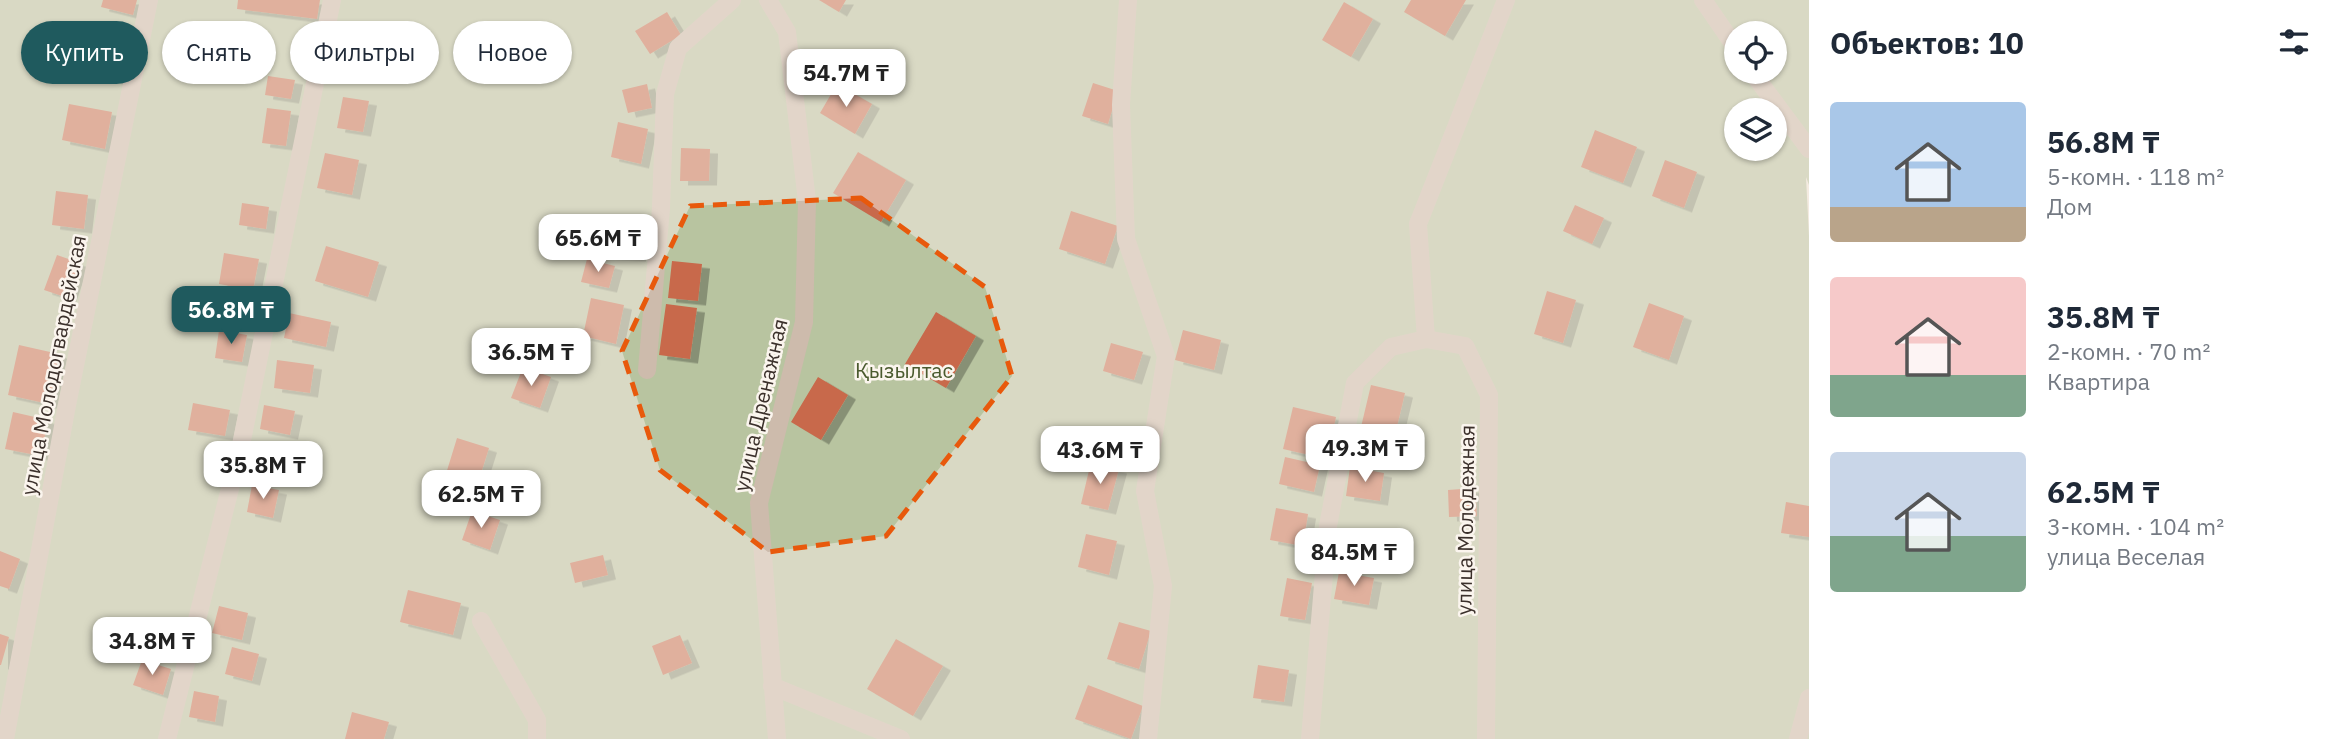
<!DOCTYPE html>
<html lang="ru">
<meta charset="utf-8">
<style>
:root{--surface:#fff;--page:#f2f2f3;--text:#1f2937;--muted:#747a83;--accent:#1f5a5e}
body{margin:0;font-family:"IBM Plex Sans",sans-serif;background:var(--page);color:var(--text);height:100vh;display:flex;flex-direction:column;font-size:26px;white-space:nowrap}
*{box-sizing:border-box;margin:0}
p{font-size:23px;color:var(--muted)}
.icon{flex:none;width:38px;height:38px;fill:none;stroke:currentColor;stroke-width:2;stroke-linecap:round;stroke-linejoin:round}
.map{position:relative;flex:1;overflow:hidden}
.details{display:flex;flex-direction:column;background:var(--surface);width:525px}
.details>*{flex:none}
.banner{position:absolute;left:21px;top:21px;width:665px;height:63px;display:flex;gap:14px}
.controls{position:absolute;left:1724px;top:21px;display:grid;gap:14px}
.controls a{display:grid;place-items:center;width:63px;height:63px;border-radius:50%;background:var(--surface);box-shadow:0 2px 5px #0004;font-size:35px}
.price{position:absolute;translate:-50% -60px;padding:0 16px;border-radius:14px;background:#fff;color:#222;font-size:23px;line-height:46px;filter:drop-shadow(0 2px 4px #0008)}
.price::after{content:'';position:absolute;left:50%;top:42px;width:21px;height:16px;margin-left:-10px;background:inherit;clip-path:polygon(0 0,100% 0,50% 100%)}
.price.active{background:var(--accent);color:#fff}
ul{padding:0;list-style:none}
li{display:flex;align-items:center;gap:21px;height:175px;padding:0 21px}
li span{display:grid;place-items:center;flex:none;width:196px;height:140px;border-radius:7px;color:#555}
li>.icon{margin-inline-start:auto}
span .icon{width:84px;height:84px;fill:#fffc;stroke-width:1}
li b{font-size:30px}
h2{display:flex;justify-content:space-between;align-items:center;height:84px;padding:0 21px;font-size:30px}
.chip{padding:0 24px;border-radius:32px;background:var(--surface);box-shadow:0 2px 5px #0004;font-size:24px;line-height:63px}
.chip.active{background:var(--accent);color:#fff}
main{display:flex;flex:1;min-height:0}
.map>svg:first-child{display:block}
.green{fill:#b8c4a0;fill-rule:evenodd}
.building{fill:#c8694b;filter:url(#shadow)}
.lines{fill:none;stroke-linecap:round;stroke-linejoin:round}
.minor{stroke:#cdbbac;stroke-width:18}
.marked{fill:none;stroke:#e8590c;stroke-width:5;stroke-dasharray:14 9;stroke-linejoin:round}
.labels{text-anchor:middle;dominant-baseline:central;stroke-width:5;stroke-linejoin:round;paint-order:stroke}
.street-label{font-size:21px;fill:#3b302b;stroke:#fbf5ee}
.park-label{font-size:21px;fill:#4a5a2e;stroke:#fbf5ee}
</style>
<main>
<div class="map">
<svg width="1809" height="739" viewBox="0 0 1809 739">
<defs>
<filter id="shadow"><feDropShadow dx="8" dy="4.5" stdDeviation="0" flood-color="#0004"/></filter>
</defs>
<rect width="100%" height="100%" fill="#f4ebe1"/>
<!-- green -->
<path class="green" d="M 0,0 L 1809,0 L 1809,185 L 1806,177 L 1809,236 L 1809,739 L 0,739 ZM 1736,33 L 1774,33 L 1774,72 L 1736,72 ZM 1736,110 L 1774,110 L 1774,149 L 1736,149 Z"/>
<!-- building -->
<path class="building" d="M 103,0 L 137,0 L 133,15 L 101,7 Z
M 238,0 L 320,0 L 317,19 L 237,9 Z
M 819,0 L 846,0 L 839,12 Z
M 1411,0 L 1466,0 L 1445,36 L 1404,12 Z
M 1344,2 L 1373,19 L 1351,57 L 1322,40 Z
M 667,12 L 681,35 L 650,54 L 635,31 Z
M 102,42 L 133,49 L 125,82 L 95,75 Z
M 268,76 L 295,80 L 291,99 L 265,95 Z
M 1093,83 L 1118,91 L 1108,124 L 1082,116 Z
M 647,84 L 652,108 L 628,113 L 622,90 Z
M 837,84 L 872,104 L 855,134 L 820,113 Z
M 343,97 L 369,101 L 363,132 L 337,128 Z
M 69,104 L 112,112 L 105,149 L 62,140 Z
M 267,108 L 291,111 L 286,146 L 262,143 Z
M 618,122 L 648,129 L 641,164 L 611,157 Z
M 1595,130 L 1637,147 L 1623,183 L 1581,167 Z
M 681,148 L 710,149 L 709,181 L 680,181 Z
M 858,152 L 906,180 L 881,222 L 833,193 Z
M 325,153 L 359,160 L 352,195 L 317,188 Z
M 1665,160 L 1697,172 L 1684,208 L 1652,196 Z
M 56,191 L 88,195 L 84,229 L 52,225 Z
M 242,203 L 269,207 L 266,229 L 239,225 Z
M 1575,205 L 1604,218 L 1592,244 L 1563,231 Z
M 1071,211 L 1118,226 L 1105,264 L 1059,249 Z
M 604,225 L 640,227 L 638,257 L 602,255 Z
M 326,246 L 379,262 L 368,297 L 315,281 Z
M 224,253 L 259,259 L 253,290 L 219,284 Z
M 57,255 L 80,263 L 68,298 L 44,290 Z
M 587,259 L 615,266 L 609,288 L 581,282 Z
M 672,261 L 702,264 L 698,301 L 668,298 Z
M 1547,291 L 1576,300 L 1563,343 L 1534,334 Z
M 591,298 L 624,305 L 616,344 L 583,336 Z
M 1649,303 L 1684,316 L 1669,360 L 1633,347 Z
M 666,304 L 697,308 L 690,359 L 659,355 Z
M 936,312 L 976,336 L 946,388 L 905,364 Z
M 289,313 L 331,322 L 326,347 L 284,338 Z
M 219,330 L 247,335 L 242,362 L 215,358 Z
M 1183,330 L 1221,340 L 1214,370 L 1175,360 Z
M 1111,343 L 1143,352 L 1134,380 L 1103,371 Z
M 19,345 L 59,354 L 49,404 L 8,395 Z
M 277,360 L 314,365 L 310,393 L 274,388 Z
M 523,367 L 551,377 L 540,408 L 511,398 Z
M 818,377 L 848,395 L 821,440 L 791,422 Z
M 1371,385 L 1405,393 L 1395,435 L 1361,427 Z
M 193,403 L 230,410 L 225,436 L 188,430 Z
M 264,405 L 295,411 L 290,435 L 260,429 Z
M 1293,407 L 1336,417 L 1327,459 L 1283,449 Z
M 13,412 L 48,420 L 41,456 L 5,449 Z
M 457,438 L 489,448 L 477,486 L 445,477 Z
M 1285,457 L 1320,465 L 1314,492 L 1279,484 Z
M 1091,462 L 1119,469 L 1108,510 L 1081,504 Z
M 1350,467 L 1384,473 L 1380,501 L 1346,496 Z
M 252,485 L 279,490 L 273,518 L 247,512 Z
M 1475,488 L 1477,516 L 1449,517 L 1448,490 Z
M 1786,502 L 1809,506 L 1809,537 L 1781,533 Z
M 1276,508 L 1308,514 L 1303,546 L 1270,540 Z
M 472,511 L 500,520 L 490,550 L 462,540 Z
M 1086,534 L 1117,541 L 1109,575 L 1078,567 Z
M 0,551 L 20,559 L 9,589 L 0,586 Z
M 603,555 L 608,575 L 575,583 L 570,563 Z
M 1339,572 L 1374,578 L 1369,605 L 1334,599 Z
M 1287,578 L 1312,583 L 1305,620 L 1280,616 Z
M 408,590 L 461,603 L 453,635 L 400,622 Z
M 219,606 L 248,613 L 242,640 L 212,633 Z
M 1119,622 L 1151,631 L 1139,669 L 1107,659 Z
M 0,634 L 9,637 L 1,665 L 0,665 Z
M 680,635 L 692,663 L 663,675 L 652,646 Z
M 896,639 L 943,666 L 913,716 L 867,689 Z
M 232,647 L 259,654 L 252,681 L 225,674 Z
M 142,660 L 171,669 L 163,695 L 133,685 Z
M 1258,665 L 1289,670 L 1284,702 L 1253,698 Z
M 1088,685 L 1143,706 L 1131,739 L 1075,719 Z
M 194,691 L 219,696 L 215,722 L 189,717 Z
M 352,712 L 389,722 L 384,739 L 345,739 Z"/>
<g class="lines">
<!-- minor -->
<path class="minor" d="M 768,0 L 787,32 L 807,201 L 804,322 L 759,503 L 777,739
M 1128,0 L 1121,105 L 1126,239 L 1166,356 L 1145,491 L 1163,586 L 1148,739
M 1703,0 L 1736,48
M 1752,72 L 1809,149
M 1426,339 L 1418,224 L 1506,0
M 647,370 L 661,208 L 665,94 L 678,48 L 732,0
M 481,621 L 537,720 L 537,739
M 772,686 L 901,739
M 5,739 L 67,405 L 149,0
M 167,739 L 241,445 L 332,0
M 1310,739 L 1328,526 L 1355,383 L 1391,347 L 1426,339 L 1465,346 L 1489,395 L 1486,739
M 1798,739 L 1809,698"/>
</g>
<!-- marked area -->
<path d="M0 0H1809V739H0ZM 861,198 L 985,287 L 1012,376 L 886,536 L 768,552 L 660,470 L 622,351 L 690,206 Z" fill="#f4ebe1" fill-opacity=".55" fill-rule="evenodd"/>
<path class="marked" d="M 861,198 L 985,287 L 1012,376 L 886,536 L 768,552 L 660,470 L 622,351 L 690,206 Z"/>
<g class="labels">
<!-- street labels -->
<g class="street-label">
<text transform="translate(53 365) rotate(-79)">улица Молодогвардейская</text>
<text transform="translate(760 405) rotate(-77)">улица Дренажная</text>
<text transform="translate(1465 520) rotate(-89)">улица Молодежная</text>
</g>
<!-- park labels -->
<g class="park-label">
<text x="904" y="370">Қызылтас</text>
</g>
</g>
</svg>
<div class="controls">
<a><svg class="icon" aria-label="locate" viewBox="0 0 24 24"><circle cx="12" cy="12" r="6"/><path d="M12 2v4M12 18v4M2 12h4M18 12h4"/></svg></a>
<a><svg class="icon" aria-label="layers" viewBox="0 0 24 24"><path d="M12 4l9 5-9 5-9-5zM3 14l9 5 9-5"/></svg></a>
</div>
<b class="price" style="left:846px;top:109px">54.7M ₸</b>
<b class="price" style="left:598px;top:274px">65.6M ₸</b>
<b class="price active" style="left:231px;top:346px">56.8M ₸</b>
<b class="price" style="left:531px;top:388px">36.5M ₸</b>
<b class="price" style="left:1365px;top:484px">49.3M ₸</b>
<b class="price" style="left:1100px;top:486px">43.6M ₸</b>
<b class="price" style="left:263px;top:501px">35.8M ₸</b>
<b class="price" style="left:481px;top:530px">62.5M ₸</b>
<b class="price" style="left:1354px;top:588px">84.5M ₸</b>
<b class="price" style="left:152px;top:677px">34.8M ₸</b>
<div class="banner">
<a class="chip active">Купить</a>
<a class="chip">Снять</a>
<a class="chip">Фильтры</a>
<a class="chip">Новое</a>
</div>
</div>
<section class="details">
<h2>Объектов: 10<svg class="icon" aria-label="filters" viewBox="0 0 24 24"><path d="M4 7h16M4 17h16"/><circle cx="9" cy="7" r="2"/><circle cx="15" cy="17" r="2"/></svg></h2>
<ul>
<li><span style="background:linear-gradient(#a9c7e8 75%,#b9a48a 0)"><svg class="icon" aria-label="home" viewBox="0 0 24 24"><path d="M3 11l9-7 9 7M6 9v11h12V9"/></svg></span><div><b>56.8M ₸</b><p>5-комн. · 118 m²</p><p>Дом</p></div></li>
<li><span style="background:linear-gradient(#f6c9c9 70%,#7fa58c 0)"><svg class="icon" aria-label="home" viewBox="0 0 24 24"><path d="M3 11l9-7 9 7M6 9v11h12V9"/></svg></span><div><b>35.8M ₸</b><p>2-комн. · 70 m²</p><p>Квартира</p></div></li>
<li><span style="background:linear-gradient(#c9d6e8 60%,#7fa58c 0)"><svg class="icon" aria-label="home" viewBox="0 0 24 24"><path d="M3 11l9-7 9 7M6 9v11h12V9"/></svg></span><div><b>62.5M ₸</b><p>3-комн. · 104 m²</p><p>улица Веселая</p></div></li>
</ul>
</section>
</main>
